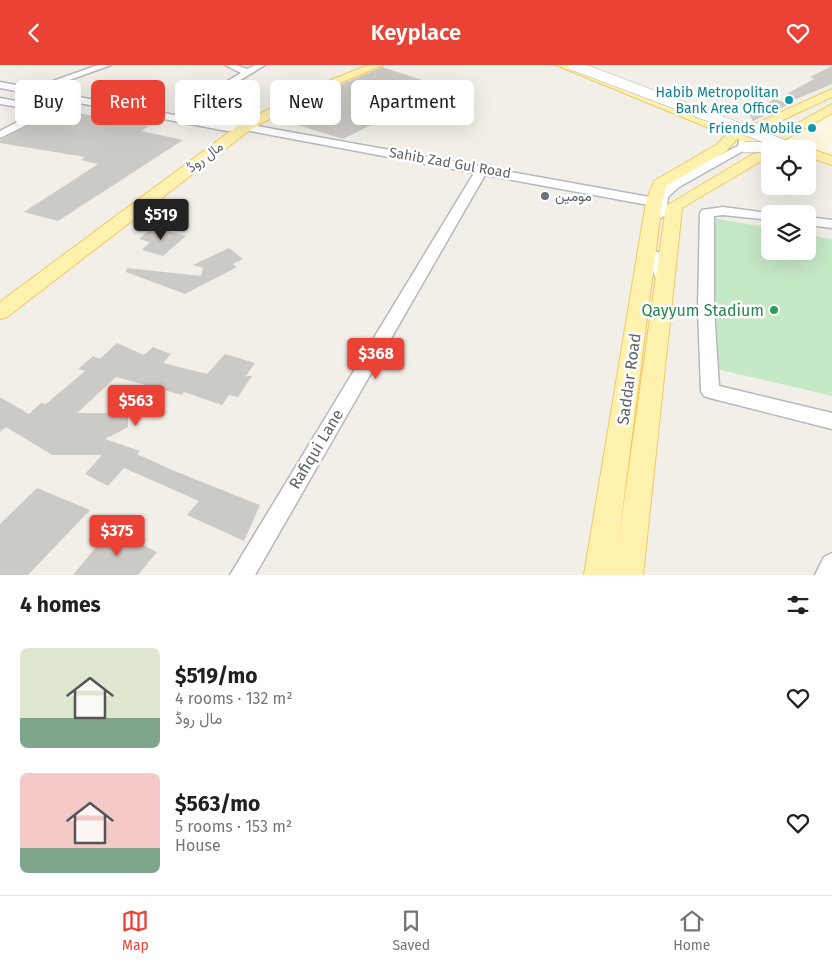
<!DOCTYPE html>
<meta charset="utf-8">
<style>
:root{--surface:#fff;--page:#f2f2f2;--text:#202124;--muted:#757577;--line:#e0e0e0;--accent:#ea4335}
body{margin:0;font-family:"Fira Sans",Vazirmatn,sans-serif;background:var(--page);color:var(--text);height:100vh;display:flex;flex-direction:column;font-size:19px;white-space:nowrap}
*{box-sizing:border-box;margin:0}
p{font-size:16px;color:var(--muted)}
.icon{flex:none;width:28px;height:28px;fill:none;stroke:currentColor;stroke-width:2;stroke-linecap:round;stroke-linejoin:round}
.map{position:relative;height:510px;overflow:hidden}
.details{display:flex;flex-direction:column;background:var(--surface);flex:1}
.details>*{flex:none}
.top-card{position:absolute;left:15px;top:15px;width:500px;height:45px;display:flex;gap:10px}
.tools{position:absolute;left:761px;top:75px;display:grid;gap:10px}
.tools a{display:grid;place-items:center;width:55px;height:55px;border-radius:8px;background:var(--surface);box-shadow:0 5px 20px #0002;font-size:25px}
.price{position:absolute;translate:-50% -42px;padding:0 11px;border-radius:5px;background:var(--accent);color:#fff;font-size:16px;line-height:32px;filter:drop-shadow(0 1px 2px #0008)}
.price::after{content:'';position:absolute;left:50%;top:30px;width:15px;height:11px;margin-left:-8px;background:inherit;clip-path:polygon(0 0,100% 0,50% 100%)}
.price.selected{background:#222;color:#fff}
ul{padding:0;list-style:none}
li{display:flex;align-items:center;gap:15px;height:125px;padding:0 20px}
li span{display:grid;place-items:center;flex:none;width:140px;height:100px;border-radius:8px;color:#555}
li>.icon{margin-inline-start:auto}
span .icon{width:60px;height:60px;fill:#fffc;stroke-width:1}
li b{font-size:21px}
h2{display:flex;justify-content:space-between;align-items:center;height:60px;padding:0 20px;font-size:21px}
.pill{padding:0 18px;border-radius:8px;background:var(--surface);box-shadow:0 5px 20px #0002;font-size:18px;line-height:45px}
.pill.selected{background:var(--accent);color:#fff}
header{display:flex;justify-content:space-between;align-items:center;height:65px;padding:0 20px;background:var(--accent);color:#fff;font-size:22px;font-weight:600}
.tabs{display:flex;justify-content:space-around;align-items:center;height:70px;border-top:1px solid var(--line);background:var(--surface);font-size:14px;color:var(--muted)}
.tabs a{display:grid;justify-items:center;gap:2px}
.tabs .selected{color:var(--accent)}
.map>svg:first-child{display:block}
.commercial{fill:#fef7e0}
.green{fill:#c5e8c5}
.building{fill:#cccac5}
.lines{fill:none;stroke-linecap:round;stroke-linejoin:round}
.minor-casing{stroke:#b5b8bc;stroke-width:3}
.major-casing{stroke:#f2c960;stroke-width:2}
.minor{fill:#fff;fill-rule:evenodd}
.major{fill:#fff2af;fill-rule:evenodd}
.minor-bridge-far1-casing{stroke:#b5b8bc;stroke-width:11;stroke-linecap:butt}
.minor-bridge-casing{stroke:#b5b8bc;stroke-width:14;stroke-linecap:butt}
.minor-bridge-far1{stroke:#fff;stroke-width:10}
.minor-bridge{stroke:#fff;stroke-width:12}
.culture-dot{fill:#0f9aa8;stroke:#fff;stroke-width:2}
.worship-dot{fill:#6b7280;stroke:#fff;stroke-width:2}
.leisure-dot{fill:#2e9e5b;stroke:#fff;stroke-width:2}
.labels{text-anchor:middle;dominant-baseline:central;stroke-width:5;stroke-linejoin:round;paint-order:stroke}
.far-culture-label{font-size:14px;fill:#0d838f;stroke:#fff;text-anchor:end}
.far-street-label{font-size:14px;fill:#5f6368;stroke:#fff}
.far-worship-label{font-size:14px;fill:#5b616d;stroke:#fff;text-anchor:start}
.leisure-label{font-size:16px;fill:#27864d;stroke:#fff;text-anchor:end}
.street-label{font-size:16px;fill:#5f6368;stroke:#fff}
</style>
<header><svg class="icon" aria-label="back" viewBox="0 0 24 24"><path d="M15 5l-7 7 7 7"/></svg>Keyplace<svg class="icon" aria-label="heart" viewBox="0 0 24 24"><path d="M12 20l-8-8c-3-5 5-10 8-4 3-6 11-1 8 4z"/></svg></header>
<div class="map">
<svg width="832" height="510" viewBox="0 0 832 510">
<rect width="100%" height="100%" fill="#f1efe8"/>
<!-- commercial -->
<path class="commercial" d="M 832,42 L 832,95 L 808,86 L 808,84 L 801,84 L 776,74 Z"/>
<!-- green -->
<path class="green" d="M 713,153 L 770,163 L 770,186 L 808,186 L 808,170 L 832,174 L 832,331 L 717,304 Z"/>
<!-- building -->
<path class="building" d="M 832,1 L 832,19 L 789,37 L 785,30 L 814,14 L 810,12 Z
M 382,2 L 447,23 L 343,74 L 275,53 L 315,31 Z
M 774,34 L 790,39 L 753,56 L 749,49 Z
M 62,45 L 149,61 L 141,66 L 183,75 L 58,156 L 24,147 L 98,99 L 81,95 L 85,92 L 0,78 L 0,75 L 51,49 L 55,50 Z
M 153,162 L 186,171 L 163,191 L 142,185 L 150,177 L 139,174 Z
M 229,183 L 243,194 L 233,199 L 237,202 L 185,229 L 126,207 L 127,203 L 201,211 L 203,203 L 193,200 Z
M 117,278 L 144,290 L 153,282 L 171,289 L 163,298 L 207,309 L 225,289 L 255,298 L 246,311 L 252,311 L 238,332 L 229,330 L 222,340 L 184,327 L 182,330 L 116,312 L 77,348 L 128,348 L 128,362 L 105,374 L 140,386 L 137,389 L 172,405 L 260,440 L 244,476 L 187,450 L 199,436 L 124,403 L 108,421 L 85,409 L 102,390 L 52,390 L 6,362 L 0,367 L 0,332 L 29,349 L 41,338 L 46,339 L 85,306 L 78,304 L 93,291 L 100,294 Z
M 37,423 L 90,445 L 28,510 L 0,510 L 0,459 Z
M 111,464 L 157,487 L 138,510 L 73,510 Z"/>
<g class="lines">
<defs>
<path id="minor" d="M 98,0 L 111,0 L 47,23 L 39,21 Z
M 225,0 L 236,0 L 247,4 L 255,0 L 265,0 L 206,36 L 200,36 L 200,32 L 241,8 Z
M 0,17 L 227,60 L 245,59 L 655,133 C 662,114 719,91 738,81 L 739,75 L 747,75 L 750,82 L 679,122 L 668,132 L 666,150 L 659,154 L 652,150 L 654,141 L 485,110 L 255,510 L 230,510 L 474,108 L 245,65 L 227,66 L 0,23 Z
M 0,33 L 38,40 L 42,47 L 33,57 L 0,73 L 0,66 L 25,53 L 32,47 L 30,44 L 0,39 Z
M 723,142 L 775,149 L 770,149 L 770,155 L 723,150 L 714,151 L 714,244 L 719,321 L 832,348 L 832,364 L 710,333 L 704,331 L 701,326 L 698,244 L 700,148 L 702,145 Z
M 808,152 L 832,155 L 832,163 L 808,160 Z
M 654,185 L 661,189 L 672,214 L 669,217 L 659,217 L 656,214 L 647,189 Z
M 832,488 L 832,510 L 815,510 L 824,492 Z"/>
<path id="major" d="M 368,0 L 383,0 L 314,29 L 250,65 L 7,252 L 0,254 L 0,237 L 240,59 L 306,25 Z
M 556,0 L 571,0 L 746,68 L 746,63 L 832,24 L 832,32 L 751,70 L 780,81 L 782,84 L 770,84 L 770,93 L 763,95 L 682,143 L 643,510 L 584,510 L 646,137 L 654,116 L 716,80 L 726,70 ZM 737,74 L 767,86 L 753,89 L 666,141 L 617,487 L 662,137 L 666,121 L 726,86 Z
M 832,39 L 832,48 L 781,77 L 776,78 L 769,74 Z
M 808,83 L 832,91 L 832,100 L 808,92 L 808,84 L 804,84 Z"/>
</defs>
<!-- minor casing -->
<use href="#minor" class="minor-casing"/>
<!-- major casing -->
<use href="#major" class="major-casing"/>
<!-- minor -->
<use href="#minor" class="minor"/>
<!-- major -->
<use href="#major" class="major"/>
<defs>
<path id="minor-bridge-far1" d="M 573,0 L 795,84
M 744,82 L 778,82"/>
<path id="minor-bridge" d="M 793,83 L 795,84"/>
</defs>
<!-- minor-bridge-far1 casing -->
<use href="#minor-bridge-far1" class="minor-bridge-far1-casing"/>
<!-- minor-bridge casing -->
<use href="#minor-bridge" class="minor-bridge-casing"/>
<!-- minor-bridge-far1 -->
<use href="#minor-bridge-far1" class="minor-bridge-far1"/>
<!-- minor-bridge -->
<use href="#minor-bridge" class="minor-bridge"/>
</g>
<!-- markers -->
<g class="culture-dot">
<circle cx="789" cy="35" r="5"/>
<circle cx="812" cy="63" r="5"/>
</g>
<circle class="worship-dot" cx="545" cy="131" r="5"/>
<circle class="leisure-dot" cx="774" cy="245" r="5"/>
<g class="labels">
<!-- far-culture labels -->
<g class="far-culture-label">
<text x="779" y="27">Habib Metropolitan<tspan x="779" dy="16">Bank Area Office</tspan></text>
<text x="802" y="63">Friends Mobile</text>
</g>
<!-- far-street labels -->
<g class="far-street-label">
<text transform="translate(205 92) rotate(-37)">مال روڈ</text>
<text transform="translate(450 98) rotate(10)">Sahib Zad Gul Road</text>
</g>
<!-- far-worship labels -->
<g class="far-worship-label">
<text x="555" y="131">مومین</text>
</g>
<!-- leisure labels -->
<g class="leisure-label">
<text x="764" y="245">Qayyum Stadium</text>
</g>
<!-- street labels -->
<g class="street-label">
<text transform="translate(629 314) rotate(-82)">Saddar Road</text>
<text transform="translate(316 384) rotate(-59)">Rafiqui Lane</text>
</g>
</g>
</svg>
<div class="tools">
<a><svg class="icon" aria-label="locate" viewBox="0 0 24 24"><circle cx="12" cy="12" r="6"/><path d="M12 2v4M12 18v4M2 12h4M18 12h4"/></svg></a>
<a><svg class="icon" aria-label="layers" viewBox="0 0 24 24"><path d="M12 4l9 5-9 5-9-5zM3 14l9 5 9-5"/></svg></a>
</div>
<b class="price selected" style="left:161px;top:176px">$519</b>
<b class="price" style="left:376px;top:315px">$368</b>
<b class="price" style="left:136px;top:362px">$563</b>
<b class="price" style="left:117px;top:492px">$375</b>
<div class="top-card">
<a class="pill">Buy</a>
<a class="pill selected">Rent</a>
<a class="pill">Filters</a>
<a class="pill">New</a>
<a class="pill">Apartment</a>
</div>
</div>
<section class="details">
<h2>4 homes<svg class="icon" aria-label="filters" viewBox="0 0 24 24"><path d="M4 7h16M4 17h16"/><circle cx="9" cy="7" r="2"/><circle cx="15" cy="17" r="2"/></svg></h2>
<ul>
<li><span style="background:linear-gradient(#dfe7d0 70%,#7fa58c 0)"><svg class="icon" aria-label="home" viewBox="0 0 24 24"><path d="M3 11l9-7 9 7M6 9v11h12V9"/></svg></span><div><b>$519/mo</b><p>4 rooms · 132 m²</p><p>مال روڈ</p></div><svg class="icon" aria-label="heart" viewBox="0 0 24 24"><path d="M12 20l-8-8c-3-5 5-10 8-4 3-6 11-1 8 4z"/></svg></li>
<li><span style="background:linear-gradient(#f6c9c9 75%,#7fa58c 0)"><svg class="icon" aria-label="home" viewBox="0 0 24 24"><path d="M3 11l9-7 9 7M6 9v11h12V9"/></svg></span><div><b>$563/mo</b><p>5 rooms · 153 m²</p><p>House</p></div><svg class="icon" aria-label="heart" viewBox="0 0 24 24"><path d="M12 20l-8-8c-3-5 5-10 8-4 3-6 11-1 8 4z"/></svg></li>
</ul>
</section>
<nav class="tabs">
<a class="selected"><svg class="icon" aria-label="map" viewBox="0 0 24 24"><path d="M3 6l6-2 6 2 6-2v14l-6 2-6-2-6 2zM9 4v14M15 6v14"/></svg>Map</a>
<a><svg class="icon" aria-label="saved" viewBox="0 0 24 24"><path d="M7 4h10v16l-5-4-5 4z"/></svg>Saved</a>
<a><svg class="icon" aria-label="home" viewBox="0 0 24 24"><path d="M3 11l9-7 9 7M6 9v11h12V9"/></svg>Home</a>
</nav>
